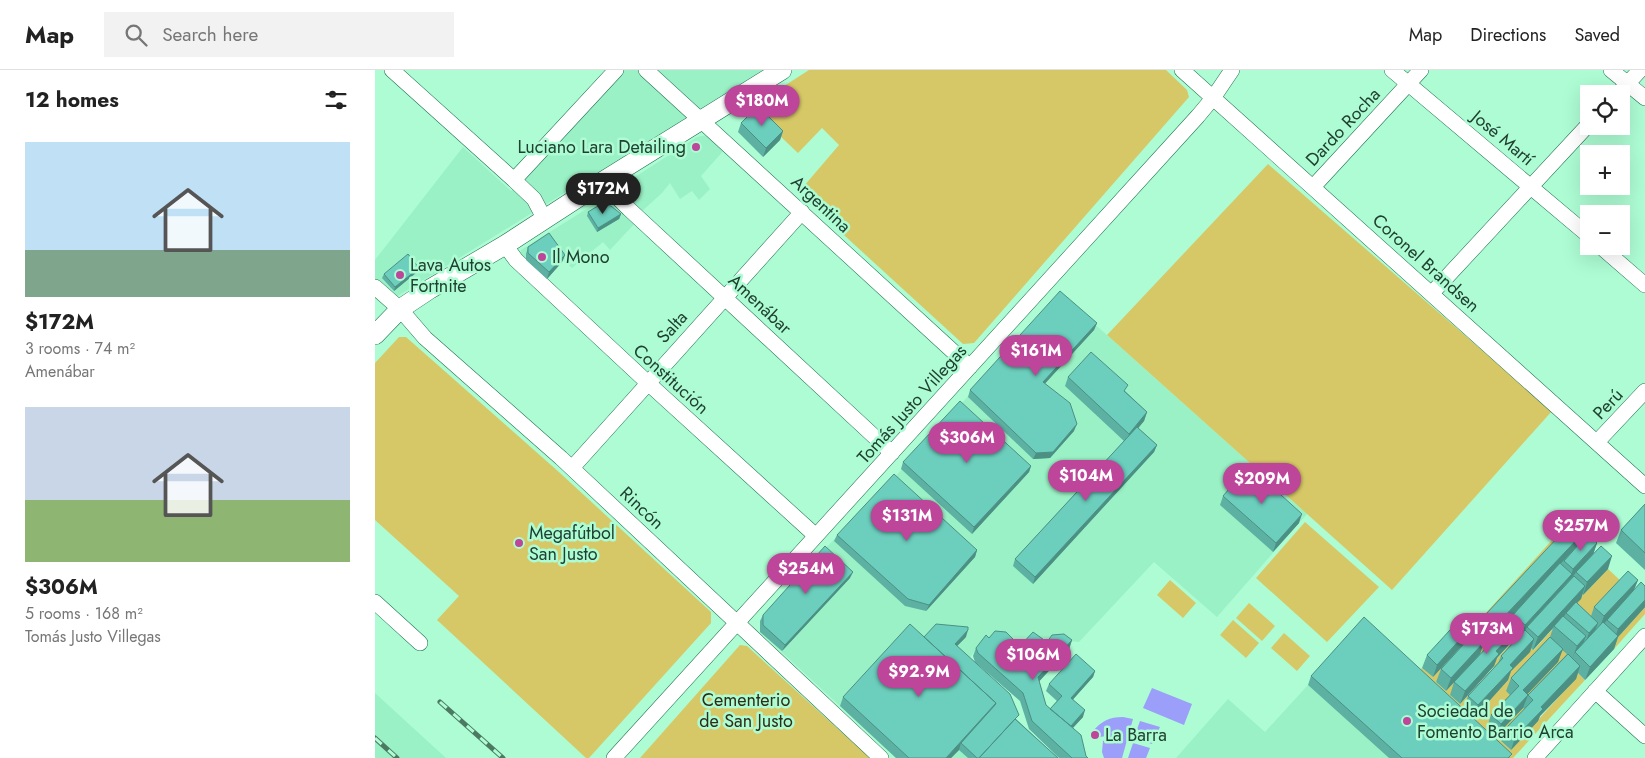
<!DOCTYPE html>
<meta charset="utf-8">
<style>
:root{--surface:#fff;--page:#f2f2f2;--text:#222;--muted:#767676;--line:#e0e0e0;--accent:#bd459a}
body{margin:0;font-family:Jost,sans-serif;background:var(--page);color:var(--text);height:100vh;display:flex;flex-direction:column;font-size:19px;white-space:nowrap}
*{box-sizing:border-box;margin:0}
p{font-size:16px;color:var(--muted)}
.icon{flex:none;width:28px;height:28px;fill:none;stroke:currentColor;stroke-width:2;stroke-linecap:round;stroke-linejoin:round}
.map{position:relative;flex:1;overflow:hidden}
.drawer{display:flex;flex-direction:column;background:var(--surface);width:375px}
.drawer>*{flex:none}
.buttons{position:absolute;left:1205px;top:15px;display:grid;gap:10px}
.buttons a{display:grid;place-items:center;width:50px;height:50px;border-radius:0px;background:var(--surface);box-shadow:0 5px 20px #0002;font-size:25px}
.price{position:absolute;translate:-50% -42px;padding:0 11px;border-radius:18px;background:var(--accent);color:#fff;font-size:16px;line-height:32px;filter:drop-shadow(0 1px 2px #0008)}
.price::after{content:'';position:absolute;left:50%;top:30px;width:15px;height:11px;margin-left:-8px;background:inherit;clip-path:polygon(0 0,100% 0,50% 100%)}
.price.selected{background:#222;color:#fff}
ul{padding:0;list-style:none}
li{display:grid;align-content:center;gap:10px;height:265px;padding:0 25px}
li span{display:grid;place-items:center;height:155px;border-radius:0px;color:#555}
li>.icon{margin-inline-start:auto}
span .icon{width:90px;height:90px;fill:#fffc;stroke-width:1}
li b{font-size:21px}
h2{display:flex;justify-content:space-between;align-items:center;height:60px;padding:0 25px;font-size:21px}
header{display:flex;align-items:center;gap:30px;box-sizing:border-box;height:70px;padding:0 25px;background:var(--surface);border-bottom:1px solid var(--line)}
header strong{font-size:24px}
nav{display:flex;gap:28px;margin-inline-start:auto;font-size:18px}
.search{width:350px;height:45px;background:var(--page);display:flex;align-items:center;gap:12px;box-sizing:border-box;padding:0 18px;border-radius:0px;color:var(--muted);font-size:19px}
main{display:flex;flex:1;min-height:0}
.map>svg:first-child{display:block}
.built{fill:#9af1c5}
.green{fill:#d7c867;fill-rule:evenodd}
.water{fill:#9b9ff9}
.lines{fill:none;stroke-linecap:round;stroke-linejoin:round}
.minor-casing{stroke:#1f724f;stroke-width:16}
.major-casing{stroke:#1f724f;stroke-width:20}
.minor{stroke:#fff;stroke-width:15}
.major{stroke:#fff;stroke-width:19}
.rail-casing{stroke:#4b7962;stroke-width:5}
.rail{stroke:#adfcd3;stroke-width:3;stroke-dasharray:9;stroke-linecap:butt}
.wall{fill:#5db1a3;fill-rule:evenodd}
.shaded-wall{fill:#4c9084}
.building{fill:#6ccebd;stroke:#4c9084}
.poi-dot{fill:#bd459a;stroke:#adfcd3;stroke-width:2}
.labels{text-anchor:middle;dominant-baseline:central;stroke-width:5;stroke-linejoin:round;paint-order:stroke}
.street-label{font-size:18px;fill:#204031;stroke:#adfcd3}
.poi-label{font-size:18px;fill:#204031;stroke:#adfcd3;text-anchor:start}
.park-label{font-size:18px;fill:#302c15;stroke:#adfcd3}
</style>
<header>
<strong>Map</strong>
<div class="search"><svg class="icon" aria-label="search" viewBox="0 0 24 24"><circle cx="10" cy="10" r="6"/><path d="M15 15l6 6"/></svg>Search here</div>
<nav><a>Map</a><a>Directions</a><a>Saved</a></nav>
</header>
<main>
<section class="drawer">
<h2>12 homes<svg class="icon" aria-label="filters" viewBox="0 0 24 24"><path d="M4 7h16M4 17h16"/><circle cx="9" cy="7" r="2"/><circle cx="15" cy="17" r="2"/></svg></h2>
<ul>
<li><span style="background:linear-gradient(#bfe0f5 70%,#7fa58c 0)"><svg class="icon" aria-label="home" viewBox="0 0 24 24"><path d="M3 11l9-7 9 7M6 9v11h12V9"/></svg></span><div><b>$172M</b><p>3 rooms · 74 m²</p><p>Amenábar</p></div></li>
<li><span style="background:linear-gradient(#c9d6e8 60%,#8fb573 0)"><svg class="icon" aria-label="home" viewBox="0 0 24 24"><path d="M3 11l9-7 9 7M6 9v11h12V9"/></svg></span><div><b>$306M</b><p>5 rooms · 168 m²</p><p>Tomás Justo Villegas</p></div></li>
</ul>
</section>
<div class="map">
<svg width="1270" height="688" viewBox="0 0 1270 688">
<rect width="100%" height="100%" fill="#adfcd3"/>
<!-- built -->
<path class="built" d="M 246,0 L 388,0 L 21,227 L 0,215 L 0,190 L 88,77 L 136,121 Z
M 332,65 L 350,79 L 326,106 L 335,119 L 324,130 L 317,121 L 305,129 L 295,113 L 287,123 L 266,142 L 244,119 L 246,116 L 322,67 Z
M 229,128 L 237,129 L 261,152 L 235,180 L 228,172 L 197,198 L 188,190 L 168,213 L 145,184 L 146,180 Z
M 686,224 L 932,444 L 842,547 L 779,492 L 704,572 L 661,567 L 608,568 L 591,594 L 670,688 L 521,688 L 385,562 L 385,551 L 447,482 L 517,410 Z
M 933,615 L 1014,688 L 801,688 L 853,629 L 890,662 Z
M 0,623 L 71,688 L 0,688 Z"/>
<!-- green -->
<path class="green" d="M 434,0 L 791,0 L 812,20 L 814,27 L 599,273 L 588,274 L 423,123 L 464,75 L 447,58 L 423,83 L 386,48 L 411,24 L 406,18 Z
M 893,94 L 1177,341 L 1017,520 L 732,265 Z
M 24,267 L 31,267 L 185,403 L 336,542 L 336,553 L 214,688 L 211,688 L 62,550 L 84,526 L 0,450 L 0,293 Z
M 930,452 L 1004,517 L 952,572 L 881,508 Z
M 1187,459 L 1193,464 L 1061,612 L 1071,621 L 1105,584 L 1104,582 L 1204,474 L 1218,485 L 1197,514 L 1208,525 L 1233,499 L 1248,513 L 1215,550 L 1224,558 L 1258,522 L 1270,537 L 1270,544 L 1239,579 L 1195,595 L 1210,610 L 1138,688 L 1129,688 L 1040,606 L 1047,598 L 1058,607 L 1091,570 L 1089,567 ZM 1205,528 L 1159,580 L 1147,570 ZM 1140,569 L 1117,594 L 1119,597 L 1085,634 L 1075,625 ZM 1201,608 L 1136,680 L 1126,671 L 1153,642 ZM 1133,610 L 1099,647 L 1089,638 Z
M 795,510 L 821,533 L 808,548 L 782,525 Z
M 874,533 L 900,556 L 887,571 L 861,548 Z
M 858,550 L 884,573 L 871,588 L 845,565 Z
M 909,563 L 935,586 L 922,601 L 896,578 Z
M 365,575 L 372,576 L 495,688 L 265,688 Z"/>
<!-- water -->
<path class="water" d="M 777,618 L 817,634 L 809,655 L 768,638 Z
M 748,647 L 758,649 L 747,688 L 729,688 L 727,682 L 728,671 L 733,669 L 731,666 L 725,667 L 718,661 C 727,651 734,647 748,647 Z
M 765,651 L 785,657 L 777,674 L 759,668 Z
M 758,673 L 775,678 L 771,688 L 753,688 Z"/>
<g class="lines">
<defs>
<path id="minor" d="M 17,0 L 139,110 L 159,129 L 170,150
M 271,0 L 595,297
M 807,0 L 1270,416
M 1017,0 L 1214,166
M 1236,0 L 1270,28
M 1243,24 L 1265,0
M 139,110 L 241,0
M 230,110 L 243,128 L 254,139 L 517,383
M 938,117 L 1046,0
M 130,175 L 141,190 L 273,313 L 441,466
M 1225,176 L 1270,215
M 0,217 L 25,239 L 50,268 L 186,388 L 506,688
M 1057,223 L 1214,54
M 1222,372 L 1270,321
M 197,398 L 427,142
M 0,532 L 45,573
M 1220,621 L 1270,666
M 239,688 L 823,46 L 838,28 L 857,0
M 1160,688 L 1270,566"/>
<path id="major" d="M 0,265 L 25,239 L 55,219 L 130,175 L 230,110 L 407,0"/>
</defs>
<!-- minor casing -->
<use href="#minor" class="minor-casing"/>
<!-- major casing -->
<use href="#major" class="major-casing"/>
<!-- minor -->
<use href="#minor" class="minor"/>
<!-- major -->
<use href="#major" class="major"/>
<defs>
<path id="rail" d="M 65,632 L 128,688
M 0,668 L 22,688"/>
</defs>
<!-- rail casing -->
<use href="#rail" class="rail-casing"/>
<!-- rail -->
<use href="#rail" class="rail"/>
</g>
<!-- wall -->
<path class="wall" d="M 366,53 L 408,61 L 405,70 L 388,87 L 363,62 Z
M 213,142 L 246,144 L 244,149 L 222,162 L 212,146 Z
M 153,177 L 190,185 L 187,192 L 172,209 L 151,190 L 151,184 Z
M 44,198 L 42,202 L 19,221 L 7,208 L 9,204 Z
M 722,253 L 719,260 L 670,313 L 699,361 L 675,388 L 658,389 L 593,327 L 595,320 Z
M 693,307 L 750,321 L 772,342 L 769,351 L 763,358 L 782,375 L 779,382 L 658,514 L 638,496 L 640,489 L 749,371 L 690,316 Z
M 528,392 L 656,396 L 654,402 L 597,464 L 526,399 Z
M 848,426 L 924,453 L 898,482 L 845,435 Z
M 1270,434 L 1270,500 L 1241,473 L 1246,460 Z
M 1209,462 L 1204,474 L 1222,473 L 1218,484 L 1233,499 L 1208,525 L 1207,524 L 1206,529 L 1201,533 L 1216,546 L 1219,537 L 1263,510 L 1259,520 L 1270,516 L 1270,537 L 1243,567 L 1239,579 L 1210,610 L 1203,603 L 1201,609 L 1165,646 L 1163,651 L 1136,680 L 1126,671 L 1131,658 L 1150,639 L 1148,638 L 1121,666 L 1112,657 L 1116,645 L 1135,625 L 1131,621 L 1136,608 L 1175,567 L 1178,558 L 1158,580 L 1156,578 L 1155,582 L 1136,601 L 1133,610 L 1099,648 L 1089,638 L 1093,626 L 1123,593 L 1126,586 L 1144,567 L 1142,565 L 1140,568 L 1122,588 L 1119,596 L 1085,634 L 1075,625 L 1079,612 L 1109,580 L 1111,574 L 1107,578 L 1105,584 L 1071,621 L 1061,612 L 1066,599 L 1094,568 L 1097,559 ZM 1187,580 L 1192,584 L 1153,625 L 1152,624 L 1183,592 Z
M 462,465 L 602,480 L 600,487 L 551,541 L 530,536 L 459,471 Z
M 475,508 L 407,581 L 385,562 L 385,551 L 388,545 Z
M 1096,557 L 1092,570 L 1058,607 L 1047,598 L 1052,585 Z
M 591,567 L 582,576 L 642,650 L 683,688 L 593,688 L 584,680 L 576,688 L 521,688 L 465,636 L 468,627 Z
M 614,568 L 645,576 L 672,572 L 697,570 L 694,579 L 664,611 L 671,635 L 675,639 L 682,631 L 671,621 L 674,614 L 720,601 L 718,607 L 698,629 L 708,647 L 698,658 L 711,686 L 713,688 L 684,688 L 654,659 L 645,631 L 600,592 L 598,586 L 601,578 Z
M 936,606 L 1136,688 L 1014,688 L 933,615 Z"/>
<!-- shaded-wall -->
<path class="shaded-wall" d="M 408,61 L 405,70 L 388,87 L 391,78 Z
M 246,144 L 244,149 L 222,162 L 223,158 Z
M 190,185 L 187,192 L 172,209 L 174,202 Z
M 44,198 L 42,202 L 19,221 L 20,217 Z
M 722,253 L 719,260 L 666,318 L 668,312 Z
M 772,342 L 769,351 L 751,373 L 754,364 Z
M 702,354 L 699,361 L 675,388 L 658,389 L 661,383 Z
M 782,375 L 779,382 L 658,514 L 660,507 Z
M 656,396 L 654,402 L 597,464 L 599,457 Z
M 927,444 L 924,453 L 898,482 L 901,473 Z
M 1209,462 L 1204,474 L 1107,578 L 1105,584 L 1071,621 L 1076,608 L 1108,569 Z
M 1222,473 L 1218,485 L 1201,502 L 1200,504 L 1152,557 L 1149,563 L 1145,568 L 1150,555 L 1196,505 L 1198,499 Z
M 602,480 L 600,487 L 551,541 L 554,535 Z
M 1237,486 L 1233,499 L 1208,525 L 1212,512 Z
M 478,502 L 475,508 L 407,581 L 410,575 Z
M 1263,510 L 1258,522 L 1224,559 L 1229,546 Z
M 1210,516 L 1206,529 L 1192,543 L 1191,543 L 1190,545 L 1180,557 L 1179,556 L 1178,558 L 1158,580 L 1163,567 Z
M 1270,530 L 1270,537 L 1243,567 L 1239,579 L 1210,610 L 1215,597 L 1239,570 L 1243,559 Z
M 1223,553 L 1218,566 L 1209,576 L 1214,563 Z
M 1145,556 L 1140,568 L 1122,588 L 1119,596 L 1085,634 L 1090,621 L 1121,581 Z
M 1096,557 L 1092,570 L 1058,607 L 1062,595 Z
M 593,560 L 591,567 L 577,581 L 580,574 Z
M 1211,566 L 1206,579 L 1200,582 L 1197,589 L 1202,576 Z
M 1159,569 L 1155,582 L 1136,601 L 1133,610 L 1099,648 L 1103,635 L 1135,595 Z
M 697,570 L 694,579 L 660,616 L 663,607 Z
M 1188,579 L 1183,592 L 1144,633 L 1148,620 Z
M 1205,596 L 1201,609 L 1165,646 L 1163,651 L 1136,680 L 1140,668 L 1166,637 Z
M 720,601 L 718,607 L 694,634 L 696,628 Z
M 1153,625 L 1148,638 L 1121,666 L 1126,654 Z
M 621,633 L 618,642 L 586,673 L 584,680 L 576,688 L 571,688 Z
M 710,640 L 708,647 L 691,665 L 694,658 Z"/>
<!-- building -->
<path class="building" d="M 383,36 L 408,61 L 391,78 L 366,53 Z
M 226,134 L 236,136 L 246,144 L 223,158 L 213,142 Z
M 174,163 L 190,185 L 174,202 L 153,183 L 153,177 Z
M 33,184 L 44,198 L 20,217 L 9,204 Z
M 685,221 L 722,253 L 668,312 L 695,333 L 702,354 L 678,382 L 661,383 L 595,320 Z
M 716,282 L 753,315 L 749,321 L 772,342 L 754,364 L 693,307 Z
M 585,331 L 656,396 L 599,457 L 528,392 Z
M 762,357 L 782,375 L 660,507 L 640,489 Z
M 874,396 L 927,444 L 901,473 L 848,426 Z
M 519,404 L 602,480 L 554,535 L 533,529 L 462,465 Z
M 1270,434 L 1270,483 L 1246,460 Z
M 1198,451 L 1209,462 L 1108,569 L 1110,571 L 1076,608 L 1066,599 L 1100,562 L 1097,559 Z
M 1213,464 L 1222,473 L 1198,499 L 1189,491 Z
M 450,476 L 478,502 L 410,575 L 388,555 L 388,545 Z
M 1226,476 L 1237,486 L 1212,512 L 1201,502 Z
M 1185,493 L 1197,504 L 1150,555 L 1138,545 Z
M 1253,501 L 1263,510 L 1229,546 L 1219,537 Z
M 1199,506 L 1210,516 L 1163,567 L 1152,557 Z
M 1266,512 L 1270,516 L 1270,530 L 1243,559 L 1232,550 Z
M 1201,532 L 1223,553 L 1214,563 L 1191,543 Z
M 1188,546 L 1211,566 L 1202,576 L 1179,556 Z
M 989,547 L 1137,684 L 1133,688 L 1027,688 L 936,606 Z
M 1136,547 L 1145,556 L 1121,581 L 1124,584 L 1090,621 L 1079,612 L 1114,575 L 1112,573 Z
M 1086,548 L 1096,557 L 1062,595 L 1052,585 Z
M 1228,552 L 1243,566 L 1215,597 L 1200,582 Z
M 535,554 L 621,633 L 571,688 L 534,688 L 468,627 Z
M 561,554 L 593,557 L 593,560 L 580,574 L 635,624 L 644,645 L 640,649 L 604,688 L 602,688 L 586,673 L 620,635 L 621,633 L 549,567 Z
M 1150,560 L 1159,569 L 1135,595 L 1138,598 L 1103,635 L 1093,626 L 1128,588 L 1126,586 Z
M 620,561 L 631,562 L 645,576 L 658,562 L 672,572 L 677,565 L 689,564 L 697,570 L 663,607 L 671,635 L 706,665 L 711,686 L 713,688 L 697,688 L 657,651 L 648,623 L 603,583 L 601,578 L 611,565 L 614,568 Z
M 1175,567 L 1188,579 L 1148,620 L 1153,625 L 1126,654 L 1116,645 L 1144,616 L 1136,608 Z
M 701,584 L 720,601 L 696,628 L 710,640 L 696,656 L 675,639 L 687,626 L 674,614 Z
M 1193,584 L 1205,596 L 1166,637 L 1168,639 L 1140,668 L 1131,658 L 1158,630 L 1153,625 Z
M 640,649 L 683,688 L 604,688 Z"/>
<!-- markers -->
<g class="poi-dot">
<circle cx="321" cy="77" r="5"/>
<circle cx="167" cy="187" r="5"/>
<circle cx="25" cy="205" r="5"/>
<circle cx="144" cy="473" r="5"/>
<circle cx="1032" cy="651" r="5"/>
<circle cx="720" cy="665" r="5"/>
</g>
<g class="labels">
<!-- street labels -->
<g class="street-label">
<text transform="translate(968 57) rotate(-47)">Dardo Rocha</text>
<text transform="translate(1128 68) rotate(40)">José Martí</text>
<text transform="translate(446 134) rotate(43)">Argentina</text>
<text transform="translate(1051 193) rotate(42)">Coronel Brandsen</text>
<text transform="translate(385 234) rotate(43)">Amenábar</text>
<text transform="translate(297 257) rotate(-48)">Salta</text>
<text transform="translate(296 309) rotate(42)">Constitución</text>
<text transform="translate(537 334) rotate(-48)">Tomás Justo Villegas</text>
<text transform="translate(1233 334) rotate(-47)">Perú</text>
<text transform="translate(267 438) rotate(43)">Rincón</text>
</g>
<!-- poi labels -->
<g class="poi-label">
<text x="311" y="77" text-anchor="end">Luciano Lara Detailing</text>
<text x="177" y="187">Il Mono</text>
<text x="35" y="195">Lava Autos<tspan x="35" dy="21">Fortnite</tspan></text>
<text x="154" y="463">Megafútbol<tspan x="154" dy="21">San Justo</tspan></text>
<text x="1042" y="641">Sociedad de<tspan x="1042" dy="21">Fomento Barrio Arca</tspan></text>
<text x="730" y="665">La Barra</text>
</g>
<!-- park labels -->
<g class="park-label">
<text x="371" y="630">Cementerio<tspan x="371" dy="21">de San Justo</tspan></text>
</g>
</g>
</svg>
<div class="buttons">
<a><svg class="icon" aria-label="locate" viewBox="0 0 24 24"><circle cx="12" cy="12" r="6"/><path d="M12 2v4M12 18v4M2 12h4M18 12h4"/></svg></a>
<a>+</a>
<a>−</a>
</div>
<b class="price" style="left:387px;top:57px">$180M</b>
<b class="price selected" style="left:228px;top:145px">$172M</b>
<b class="price" style="left:661px;top:307px">$161M</b>
<b class="price" style="left:592px;top:394px">$306M</b>
<b class="price" style="left:711px;top:432px">$104M</b>
<b class="price" style="left:887px;top:435px">$209M</b>
<b class="price" style="left:532px;top:472px">$131M</b>
<b class="price" style="left:1206px;top:482px">$257M</b>
<b class="price" style="left:431px;top:525px">$254M</b>
<b class="price" style="left:1112px;top:585px">$173M</b>
<b class="price" style="left:658px;top:611px">$106M</b>
<b class="price" style="left:544px;top:628px">$92.9M</b>
</div>
</main>
